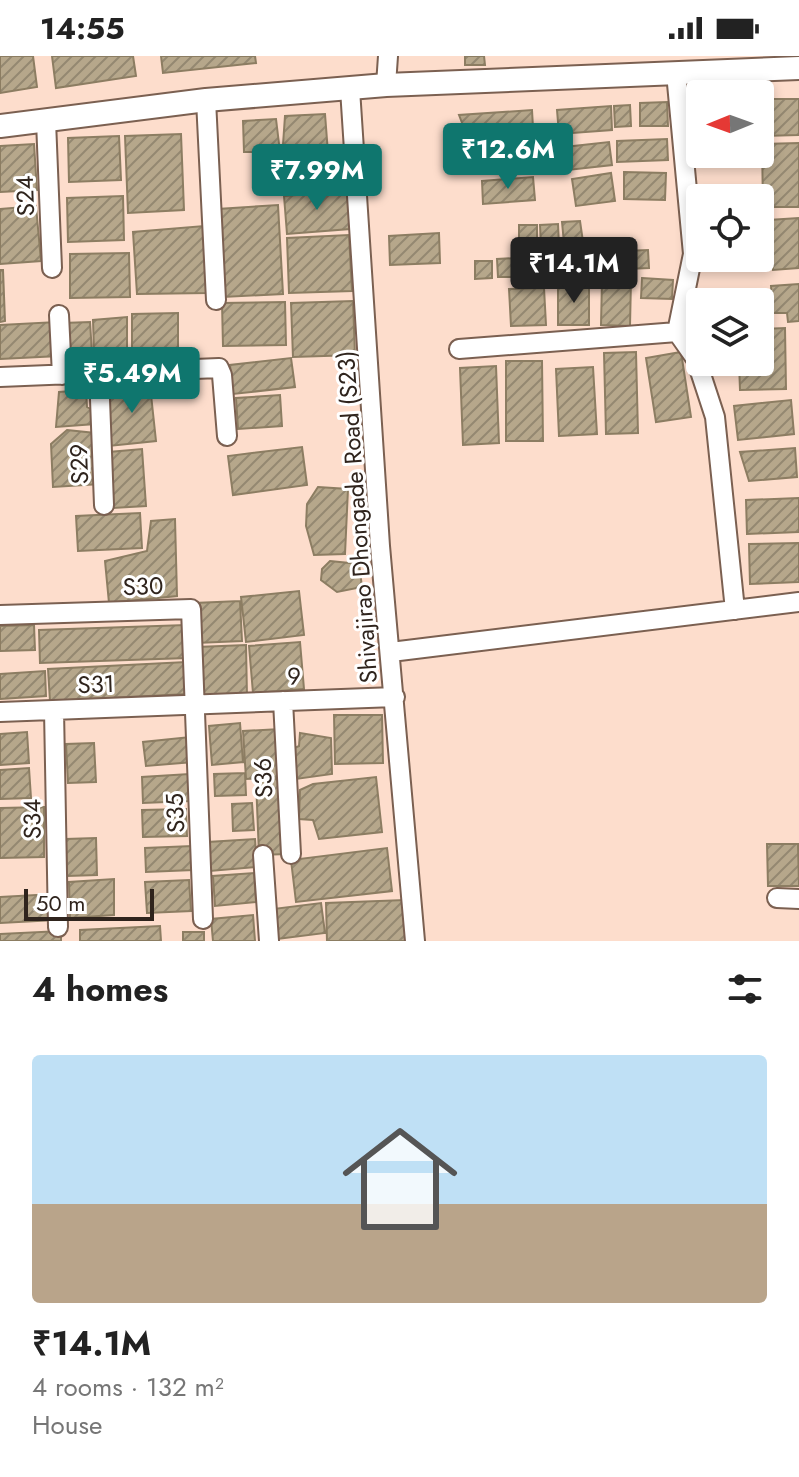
<!DOCTYPE html>
<meta charset="utf-8">
<style>
:root{--surface:#fff;--page:#f2f2f2;--text:#222;--muted:#767676;--accent:#0f766e}
body{margin:0;font-family:Jost,sans-serif;background:var(--page);color:var(--text);height:100vh;display:flex;flex-direction:column;font-size:30px;white-space:nowrap}
*{box-sizing:border-box;margin:0}
p{font-size:26px;color:var(--muted)}
.icon{flex:none;width:44px;height:44px;fill:none;stroke:currentColor;stroke-width:2;stroke-linecap:round;stroke-linejoin:round}
.map{position:relative;height:885px;overflow:hidden}
.panel{display:flex;flex-direction:column;background:var(--surface);flex:1}
.panel>*{flex:none}
.needle{width:52px;rotate:269deg}
.buttons{position:absolute;left:686px;top:24px;display:grid;gap:16px}
.buttons a{display:grid;place-items:center;width:88px;height:88px;border-radius:8px;background:var(--surface);box-shadow:0 4px 12px #0003;font-size:40px}
.scale{position:absolute;left:24px;bottom:20px;width:130px;box-sizing:border-box;padding-left:8px;border:4px solid #2f241d;border-top:0;font-size:22px;line-height:28px;white-space:nowrap;color:#2f241d;-webkit-text-stroke:6px #fff;paint-order:stroke}
.price{position:absolute;translate:-50% -68px;padding:0 18px;border-radius:8px;background:var(--accent);color:#fff;font-size:26px;line-height:52px;filter:drop-shadow(0 2px 4px #0008)}
.price::after{content:'';position:absolute;left:50%;top:48px;width:24px;height:18px;margin-left:-12px;background:inherit;clip-path:polygon(0 0,100% 0,50% 100%)}
.price.on{background:#222;color:#fff}
ul{padding:0;list-style:none}
li{display:grid;align-content:center;gap:16px;height:424px;padding:0 32px}
li span{display:grid;place-items:center;height:248px;border-radius:8px;color:#555}
li>.icon{margin-inline-start:auto}
span .icon{width:144px;height:144px;fill:#fffc;stroke-width:1}
li b{font-size:34px}
h2{display:flex;justify-content:space-between;align-items:center;height:96px;padding:0 32px;font-size:34px}
.status{display:flex;justify-content:space-between;align-items:center;height:56px;padding:0 40px;background:var(--surface);direction:ltr}
.status svg{height:22px;fill:currentColor}
.map>svg:first-child{display:block}
.building{fill:url(#building-hatch);stroke:#8c7d62;stroke-width:2}
.lines{fill:none;stroke-linecap:round;stroke-linejoin:round}
.minor-casing{stroke:#7b6051;stroke-width:22}
.tertiary-casing{stroke:#7b6051;stroke-width:26}
.minor{stroke:#fff;stroke-width:18}
.tertiary{stroke:#fff;stroke-width:22}
.labels{text-anchor:middle;dominant-baseline:central;stroke-width:6;stroke-linejoin:round;paint-order:stroke}
.street-label{font-size:24px;fill:#2f241d;stroke:#fff}
</style>
<div class="status"><b>14:55</b><svg viewBox="0 0 49 12"><path d="M0 12V9h3v3zM5 12V6h3v6zM10 12V3h3v9zM15 12V0h3v12zM26 1h20v11H26zM47 4h2v5h-2z"/></svg></div>
<div class="map">
<svg width="799" height="885" viewBox="0 0 799 885">
<defs>
<pattern id="building-hatch" width="6" height="6" patternUnits="userSpaceOnUse" patternTransform="scale(2)"><rect width="6" height="6" fill="#b6a78b"/><path d="M-1 1l2-2M0 6l6-6M5 7l2-2" fill="none" stroke="#948871"/></pattern>
</defs>
<rect width="100%" height="100%" fill="#fdddcc"/>
<!-- building -->
<path class="building" d="M 0,0 L 33,0 L 37,31 L 0,37 Z
M 52,0 L 133,0 L 136,20 L 56,32 Z
M 161,0 L 255,0 L 256,7 L 163,17 Z
M 465,0 L 484,0 L 485,9 L 465,9 Z
M 762,43 L 799,43 L 799,79 L 762,80 Z
M 667,46 L 668,70 L 640,70 L 640,47 Z
M 630,49 L 631,70 L 615,71 L 614,50 Z
M 611,50 L 612,74 L 559,78 L 557,54 Z
M 532,54 L 535,107 L 479,111 L 459,59 Z
M 325,58 L 328,97 L 346,129 L 280,132 L 285,60 Z
M 276,63 L 280,96 L 244,96 L 243,65 Z
M 181,78 L 184,154 L 128,157 L 125,80 Z
M 119,80 L 121,124 L 69,126 L 68,82 Z
M 667,83 L 668,104 L 617,106 L 617,85 Z
M 609,86 L 612,109 L 568,114 L 565,91 Z
M 799,87 L 799,151 L 763,151 L 762,88 Z
M 34,88 L 37,134 L 0,136 L 0,90 Z
M 624,116 L 666,117 L 665,144 L 624,143 Z
M 611,117 L 615,145 L 576,150 L 572,123 Z
M 533,121 L 535,144 L 483,148 L 482,125 Z
M 347,135 L 350,173 L 287,178 L 284,140 Z
M 123,140 L 124,184 L 68,186 L 67,142 Z
M 278,149 L 283,238 L 223,241 L 218,153 Z
M 36,150 L 41,205 L 0,208 L 0,153 Z
M 799,162 L 799,212 L 773,214 L 769,164 Z
M 580,165 L 583,186 L 564,187 L 562,166 Z
M 558,168 L 559,190 L 541,191 L 540,169 Z
M 519,169 L 537,169 L 537,188 L 519,189 Z
M 204,170 L 208,237 L 137,238 L 133,176 Z
M 439,177 L 440,207 L 390,209 L 389,180 Z
M 349,179 L 352,235 L 289,237 L 287,182 Z
M 648,194 L 649,212 L 626,213 L 625,195 Z
M 580,195 L 601,196 L 600,219 L 579,218 Z
M 129,197 L 130,241 L 70,242 L 70,198 Z
M 556,198 L 558,215 L 520,218 L 519,201 Z
M 517,202 L 518,221 L 498,221 L 497,203 Z
M 475,205 L 492,205 L 492,222 L 475,223 Z
M 0,214 L 3,214 L 5,265 L 0,266 Z
M 642,222 L 673,224 L 672,243 L 641,242 Z
M 602,224 L 631,224 L 630,270 L 601,269 Z
M 799,228 L 799,265 L 788,266 L 787,257 L 773,257 L 771,230 Z
M 558,229 L 589,229 L 589,269 L 558,269 Z
M 544,232 L 546,269 L 511,270 L 509,233 Z
M 763,239 L 765,263 L 760,263 L 760,246 L 743,246 L 742,241 Z
M 353,245 L 355,299 L 293,301 L 291,247 Z
M 285,246 L 286,289 L 223,290 L 222,247 Z
M 178,257 L 178,295 L 132,295 L 132,258 Z
M 127,261 L 127,296 L 94,296 L 93,264 Z
M 57,266 L 59,300 L 0,303 L 0,269 Z
M 90,266 L 92,297 L 64,299 L 63,267 Z
M 785,272 L 786,333 L 740,334 L 739,306 L 760,306 L 760,273 Z
M 636,296 L 638,377 L 606,378 L 604,297 Z
M 681,296 L 691,361 L 656,366 L 646,302 Z
M 291,302 L 295,331 L 233,338 L 230,309 Z
M 506,305 L 542,305 L 543,385 L 506,385 Z
M 496,310 L 499,387 L 463,389 L 460,312 Z
M 593,311 L 597,378 L 559,380 L 556,313 Z
M 133,320 L 149,320 L 156,385 L 109,390 L 106,344 L 129,336 Z
M 86,334 L 87,351 L 94,355 L 95,368 L 56,371 L 59,336 Z
M 280,339 L 282,370 L 238,373 L 236,342 Z
M 791,344 L 794,378 L 738,384 L 734,350 Z
M 67,374 L 95,377 L 100,428 L 53,431 L 51,388 Z
M 302,391 L 307,429 L 233,439 L 228,400 Z
M 795,392 L 797,421 L 749,425 L 740,396 Z
M 142,393 L 146,450 L 113,452 L 109,396 Z
M 318,431 L 348,433 L 345,498 L 314,499 L 306,470 L 307,448 Z
M 799,442 L 799,476 L 747,478 L 746,444 Z
M 140,457 L 142,492 L 78,495 L 76,460 Z
M 175,463 L 177,540 L 109,547 L 105,505 L 147,495 L 151,465 Z
M 799,487 L 799,526 L 750,528 L 749,488 Z
M 330,505 L 359,508 L 362,531 L 337,536 L 321,524 L 322,513 Z
M 299,535 L 304,579 L 246,586 L 241,541 Z
M 240,545 L 242,585 L 196,587 L 194,547 Z
M 34,569 L 35,594 L 0,595 L 0,570 Z
M 186,569 L 188,602 L 40,607 L 39,574 Z
M 300,586 L 304,633 L 253,637 L 249,590 Z
M 246,589 L 247,641 L 199,642 L 197,591 Z
M 186,606 L 188,638 L 50,645 L 48,613 Z
M 45,615 L 46,640 L 0,643 L 0,618 Z
M 334,659 L 382,659 L 383,707 L 335,708 Z
M 240,667 L 243,706 L 212,709 L 209,670 Z
M 280,673 L 283,721 L 246,723 L 243,675 Z
M 27,676 L 29,707 L 0,709 L 0,678 Z
M 300,677 L 331,682 L 332,718 L 296,723 L 290,694 L 299,690 Z
M 190,681 L 193,706 L 146,710 L 143,686 Z
M 94,687 L 96,726 L 68,727 L 66,688 Z
M 29,712 L 31,742 L 0,743 L 0,714 Z
M 245,717 L 246,739 L 215,740 L 214,718 Z
M 189,718 L 190,745 L 143,747 L 142,721 Z
M 376,721 L 382,776 L 319,783 L 313,764 L 299,763 L 300,734 L 313,728 Z
M 284,723 L 287,798 L 259,799 L 256,724 Z
M 252,747 L 254,774 L 233,775 L 232,748 Z
M 44,751 L 44,801 L 0,802 L 0,752 Z
M 186,753 L 187,780 L 143,781 L 142,754 Z
M 96,782 L 97,819 L 67,820 L 66,783 Z
M 255,783 L 257,811 L 210,815 L 208,786 Z
M 767,788 L 798,788 L 799,830 L 768,830 Z
M 192,790 L 193,814 L 146,816 L 145,792 Z
M 387,792 L 392,835 L 296,846 L 291,804 Z
M 254,817 L 256,846 L 215,850 L 213,820 Z
M 114,823 L 114,859 L 70,862 L 69,826 Z
M 189,824 L 191,855 L 147,857 L 145,826 Z
M 54,838 L 55,864 L 0,867 L 0,841 Z
M 405,844 L 406,885 L 327,885 L 326,847 Z
M 321,847 L 325,877 L 269,884 L 265,854 Z
M 253,859 L 255,885 L 213,885 L 211,863 Z
M 160,870 L 161,885 L 80,885 L 80,874 Z
M 61,875 L 61,885 L 0,885 L 0,878 Z
M 183,876 L 204,876 L 204,885 L 183,885 Z"/>
<g class="lines">
<defs>
<path id="minor" d="M 676,17 L 693,198 L 677,276 L 696,303 L 715,361 L 735,554
M 386,29 L 388,0
M 350,33 L 380,490 L 415,885
M 206,44 L 216,244
M 46,65 L 52,212
M 59,259 L 62,319
M 459,293 L 677,276
M 99,317 L 104,449
M 0,321 L 219,312 L 222,319 L 227,380
M 0,559 L 191,553 L 203,863
M 391,596 L 799,546
M 283,645 L 291,798
M 54,654 L 58,871
M 0,656 L 395,641
M 263,799 L 269,885
M 777,842 L 799,843"/>
<path id="tertiary" d="M 0,70 L 206,44 L 386,29 L 799,12"/>
</defs>
<!-- minor casing -->
<use href="#minor" class="minor-casing"/>
<!-- tertiary casing -->
<use href="#tertiary" class="tertiary-casing"/>
<!-- minor -->
<use href="#minor" class="minor"/>
<!-- tertiary -->
<use href="#tertiary" class="tertiary"/>
</g>
<g class="labels">
<!-- street labels -->
<g class="street-label">
<text transform="translate(25 140) rotate(-92)">S24</text>
<text transform="translate(79 408) rotate(-92)">S29</text>
<text transform="translate(357 461) rotate(-94)">Shivajirao Dhongade Road (S23)</text>
<text transform="translate(143 530) rotate(-2)">S30</text>
<text transform="translate(294 620) rotate(-2)">9</text>
<text transform="translate(96 628) rotate(-2)">S31</text>
<text transform="translate(263 722) rotate(-93)">S36</text>
<text transform="translate(175 757) rotate(-93)">S35</text>
<text transform="translate(32 763) rotate(-91)">S34</text>
</g>
</g>
</svg>
<div class="buttons">
<a><svg class="needle" viewBox="-14 -14 28 28"><path d="M0-13l5 13h-10z" fill="#e53935"/><path d="M0 13l5-13h-10z" fill="#767676"/></svg></a>
<a><svg class="icon" aria-label="locate" viewBox="0 0 24 24"><circle cx="12" cy="12" r="6"/><path d="M12 2v4M12 18v4M2 12h4M18 12h4"/></svg></a>
<a><svg class="icon" aria-label="layers" viewBox="0 0 24 24"><path d="M12 4l9 5-9 5-9-5zM3 14l9 5 9-5"/></svg></a>
</div>
<div class="scale">50 m</div>
<b class="price" style="left:508px;top:135px">₹12.6M</b>
<b class="price" style="left:317px;top:156px">₹7.99M</b>
<b class="price on" style="left:574px;top:249px">₹14.1M</b>
<b class="price" style="left:132px;top:359px">₹5.49M</b>
</div>
<section class="panel">
<h2>4 homes<svg class="icon" aria-label="filters" viewBox="0 0 24 24"><path d="M4 7h16M4 17h16"/><circle cx="9" cy="7" r="2"/><circle cx="15" cy="17" r="2"/></svg></h2>
<ul>
<li><span style="background:linear-gradient(#bfe0f5 60%,#b9a48a 0)"><svg class="icon" aria-label="home" viewBox="0 0 24 24"><path d="M3 11l9-7 9 7M6 9v11h12V9"/></svg></span><div><b>₹14.1M</b><p>4 rooms · 132 m²</p><p>House</p></div></li>
</ul>
</section>
